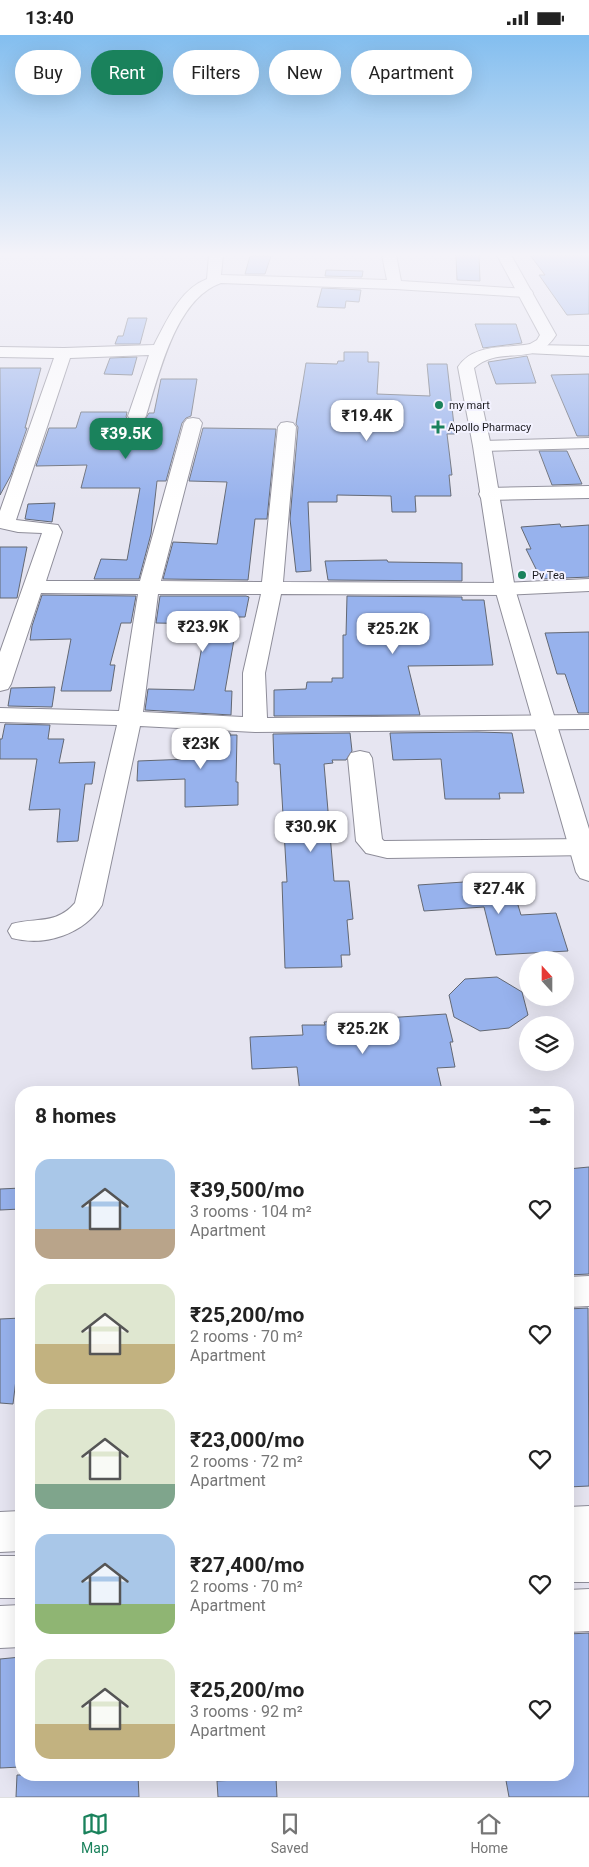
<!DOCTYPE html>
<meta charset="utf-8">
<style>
:root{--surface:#fff;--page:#f2f2f2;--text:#222;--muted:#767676;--line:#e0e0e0;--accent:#1a825c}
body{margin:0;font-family:Roboto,sans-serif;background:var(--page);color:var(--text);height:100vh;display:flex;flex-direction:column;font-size:19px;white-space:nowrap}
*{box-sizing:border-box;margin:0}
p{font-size:16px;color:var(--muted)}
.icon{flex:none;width:28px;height:28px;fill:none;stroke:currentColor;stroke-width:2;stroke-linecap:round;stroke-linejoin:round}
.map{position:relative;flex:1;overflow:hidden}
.sheet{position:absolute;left:15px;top:1051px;width:559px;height:695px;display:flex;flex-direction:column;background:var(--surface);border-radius:20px;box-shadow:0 5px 20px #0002}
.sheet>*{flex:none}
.banner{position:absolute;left:15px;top:15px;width:560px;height:45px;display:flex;gap:10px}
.needle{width:32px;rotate:339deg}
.fabs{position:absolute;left:519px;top:916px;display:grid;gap:10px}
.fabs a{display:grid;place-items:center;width:55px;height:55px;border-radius:50%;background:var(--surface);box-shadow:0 5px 20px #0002;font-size:25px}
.price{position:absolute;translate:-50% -42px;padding:0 11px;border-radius:10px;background:#fff;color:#222;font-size:16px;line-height:32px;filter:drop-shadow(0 1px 2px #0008)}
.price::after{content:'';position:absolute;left:50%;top:30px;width:15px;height:11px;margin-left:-8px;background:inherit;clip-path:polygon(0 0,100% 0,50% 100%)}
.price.selected{background:var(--accent);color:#fff}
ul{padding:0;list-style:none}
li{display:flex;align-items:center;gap:15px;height:125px;padding:0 20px}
li span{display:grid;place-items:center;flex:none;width:140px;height:100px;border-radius:15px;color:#555}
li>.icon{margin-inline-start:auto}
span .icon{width:60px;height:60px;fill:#fffc;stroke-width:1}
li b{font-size:21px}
h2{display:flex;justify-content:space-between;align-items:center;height:60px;padding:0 20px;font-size:21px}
.pill{padding:0 18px;border-radius:22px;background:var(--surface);box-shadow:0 5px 20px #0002;font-size:18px;line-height:45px}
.pill.selected{background:var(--accent);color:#fff}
.status{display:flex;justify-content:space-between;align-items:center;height:35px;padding:0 25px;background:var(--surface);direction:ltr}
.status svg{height:14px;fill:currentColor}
.dock{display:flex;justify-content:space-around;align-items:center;height:70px;border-top:1px solid var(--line);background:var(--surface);font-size:14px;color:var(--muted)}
.dock a{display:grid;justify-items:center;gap:2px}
.dock .selected{color:var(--accent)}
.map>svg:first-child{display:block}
.building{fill:#97b2ed;stroke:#636873}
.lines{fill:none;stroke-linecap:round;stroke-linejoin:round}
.minor-casing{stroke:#8e8d99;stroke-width:2}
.major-casing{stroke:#8e8d99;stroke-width:2}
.minor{fill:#fff;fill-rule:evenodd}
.major{fill:#fff;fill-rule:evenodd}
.poi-dot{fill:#1a825c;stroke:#f3f2ff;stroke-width:2}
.labels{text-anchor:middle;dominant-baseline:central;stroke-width:4;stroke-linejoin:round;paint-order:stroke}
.far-poi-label{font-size:11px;fill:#1c1c20;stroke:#f3f2ff;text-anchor:start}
</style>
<div class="status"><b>13:40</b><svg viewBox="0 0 49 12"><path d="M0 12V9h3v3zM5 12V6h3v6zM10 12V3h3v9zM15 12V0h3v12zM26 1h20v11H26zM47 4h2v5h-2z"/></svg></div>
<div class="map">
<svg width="589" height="1762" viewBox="0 0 589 1762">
<rect width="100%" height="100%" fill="#e6e5f1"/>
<!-- building -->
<path class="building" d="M 456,220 L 479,220 L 480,246 L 457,245 Z
M 530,220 L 589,220 L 589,279 L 567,280 L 539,240 L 545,240 Z
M 250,221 L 271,221 L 265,239 L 245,239 Z
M 326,235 L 363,236 L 362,242 L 325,241 Z
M 322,253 L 361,255 L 359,267 L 346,266 L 345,273 L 317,272 Z
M 128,283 L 147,283 L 140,309 L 115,309 L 118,301 L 123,301 Z
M 475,289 L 516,289 L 522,308 L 483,313 Z
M 344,317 L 368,317 L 368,327 L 379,327 L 377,359 L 430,361 L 427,329 L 447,329 L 455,399 L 447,399 L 452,440 L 449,440 L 451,461 L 415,461 L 416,477 L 392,477 L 391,461 L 337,460 L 337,467 L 308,467 L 311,536 L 296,537 L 290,484 L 298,392 L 296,389 L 306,328 L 337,329 L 338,326 L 344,326 Z
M 527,321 L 536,348 L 496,349 L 488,327 Z
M 137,322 L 132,340 L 104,339 L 110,323 Z
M 0,333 L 41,333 L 25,393 L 27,393 L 11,440 L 0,460 Z
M 589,339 L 589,401 L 577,401 L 551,340 Z
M 161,344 L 197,344 L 191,381 L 186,383 L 182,388 L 166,446 L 157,446 L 151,499 L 139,544 L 94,544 L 101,524 L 127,525 L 140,453 L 81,453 L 87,430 L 36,431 L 49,393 L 76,393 L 81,377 L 127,377 L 126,382 L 130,386 L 144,386 L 149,378 L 154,378 Z
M 203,393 L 276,394 L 267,484 L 255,484 L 248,545 L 163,544 L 173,507 L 217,509 L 227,447 L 189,446 Z
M 539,416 L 567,416 L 582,449 L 552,450 Z
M 55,468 L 52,487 L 25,484 L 28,469 Z
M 560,489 L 561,492 L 589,490 L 589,542 L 541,544 L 526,514 L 531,514 L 521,492 Z
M 0,512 L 27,512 L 17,563 L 0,563 Z
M 387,525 L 388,527 L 462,528 L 462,546 L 328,545 L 325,526 Z
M 42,560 L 136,561 L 131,588 L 121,588 L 110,630 L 115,630 L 111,656 L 61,656 L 71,604 L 30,605 L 32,591 Z
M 160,561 L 246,561 L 249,562 L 245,582 L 238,582 L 225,656 L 232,656 L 231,680 L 145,675 L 148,654 L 194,655 L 206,589 L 156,588 Z
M 347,561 L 462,562 L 462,565 L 484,565 L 493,630 L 408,631 L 420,680 L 274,681 L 274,655 L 306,654 L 307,647 L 332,647 L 332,643 L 343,643 L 343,600 L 346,600 Z
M 589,597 L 589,678 L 578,678 L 565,639 L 557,639 L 545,598 Z
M 55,652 L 52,672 L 8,671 L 11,653 Z
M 5,689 L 50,690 L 48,704 L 64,704 L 59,728 L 95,727 L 92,749 L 85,749 L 78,806 L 57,807 L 60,774 L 29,775 L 37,724 L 0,724 L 0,704 L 2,704 Z
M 192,696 L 230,698 L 230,700 L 237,700 L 236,747 L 238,747 L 238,770 L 185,772 L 185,744 L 137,746 L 138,726 L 189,724 Z
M 477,697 L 512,698 L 524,758 L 499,758 L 500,764 L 445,764 L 441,724 L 393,725 L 390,698 Z
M 350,698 L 352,716 L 346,725 L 332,725 L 333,728 L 324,729 L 334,846 L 349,846 L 353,884 L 347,885 L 350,920 L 341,920 L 342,932 L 285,933 L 282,847 L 287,847 L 280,729 L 274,729 L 273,699 Z
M 510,844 L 521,880 L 556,878 L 568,916 L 496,920 L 484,872 L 424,876 L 418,850 Z
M 497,942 L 522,957 L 528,980 L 509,993 L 480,996 L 454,982 L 449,960 L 465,944 Z
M 446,979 L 453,1007 L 450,1007 L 455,1032 L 437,1033 L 442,1055 L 406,1058 L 300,1058 L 297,1032 L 252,1034 L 250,1002 L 303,1000 L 302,990 L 325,990 L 324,987 Z
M 589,1132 L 589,1239 L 568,1240 L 568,1134 Z
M 21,1153 L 21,1174 L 0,1175 L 0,1154 Z
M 588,1273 L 589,1451 L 568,1452 L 568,1274 Z
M 21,1283 L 21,1327 L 18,1328 L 13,1369 L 0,1368 L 0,1284 Z
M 589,1598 L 589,1762 L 509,1762 L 505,1740 L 568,1740 L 568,1599 Z
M 21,1622 L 21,1732 L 0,1733 L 0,1624 Z
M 17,1740 L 138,1740 L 139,1762 L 16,1762 Z
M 276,1743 L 277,1762 L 218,1762 L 217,1746 Z"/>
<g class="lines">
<defs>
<path id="minor" d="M 209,220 L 223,220 L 221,240 L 387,245 L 382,220 L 396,220 L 401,246 L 526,254 L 531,255 L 533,258 L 531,261 L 526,262 L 395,254 L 221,248 C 175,264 159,340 146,381 L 143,385 L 131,385 L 128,381 L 149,320 L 70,323 L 16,485 L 58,490 L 62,497 L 46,546 L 140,546 L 184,388 L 187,384 L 193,383 L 199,384 L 202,388 L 161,546 L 262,547 L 278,392 L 281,388 L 287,387 L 293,388 L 296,392 L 283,547 L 505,548 L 589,544 L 589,556 L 505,560 L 281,559 L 265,638 L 267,683 L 589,680 L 589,694 L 255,697 L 140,691 L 102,870 C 84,899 45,912 12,903 L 8,896 L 12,889 C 37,882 56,890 75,868 L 117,690 L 0,687 L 0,673 L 119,676 L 138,559 L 41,558 L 11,649 L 8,654 L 0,656 L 0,617 L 42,498 L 18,497 L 0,493 L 0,476 L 54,323 L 0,322 L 0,312 L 64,313 L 154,310 C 166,287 180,254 207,244 ZM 158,559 L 261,559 L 243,638 L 243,682 L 143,677 Z
M 532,310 L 589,311 L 589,321 L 526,318 L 524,315 L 526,312 Z
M 589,403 L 589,413 L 482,416 L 476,415 L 473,411 L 476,407 L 482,406 Z
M 589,451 L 589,463 L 488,465 L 481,463 L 479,459 L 481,455 L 488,453 Z
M 360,716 L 369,718 L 372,723 L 382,804 L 384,806 L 589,804 L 589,820 L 387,823 L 366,818 L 356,806 L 348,723 L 351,718 Z
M 589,1241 L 589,1271 L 568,1272 L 568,1242 Z
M 589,1471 L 589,1547 L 568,1547 L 568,1472 Z
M 21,1476 L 21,1516 L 0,1517 L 0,1477 Z
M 0,1521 L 21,1521 L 21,1563 L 0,1563 Z
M 589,1554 L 589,1596 L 568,1597 L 568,1555 Z
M 21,1570 L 21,1612 L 0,1613 L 0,1571 Z"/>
<path id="major" d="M 497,220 L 511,220 L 556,300 C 535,334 500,309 474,333 L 491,411 L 515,554 L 589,794 L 589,846 L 580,843 L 576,837 L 495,554 L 473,411 L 458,332 C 474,308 505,314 530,309 L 537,305 L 540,300 Z"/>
</defs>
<!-- minor casing -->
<use href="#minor" class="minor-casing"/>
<!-- major casing -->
<use href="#major" class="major-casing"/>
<!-- minor -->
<use href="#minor" class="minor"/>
<!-- major -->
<use href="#major" class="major"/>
</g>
<!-- sky -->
<linearGradient id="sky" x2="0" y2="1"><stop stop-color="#83beef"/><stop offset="0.47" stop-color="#f4f3f9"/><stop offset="1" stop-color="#f4f3f9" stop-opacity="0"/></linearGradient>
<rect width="589" height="467" fill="url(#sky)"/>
<!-- markers -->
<g class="poi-dot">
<circle cx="439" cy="370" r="5"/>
<path d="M435.5 384.5h5v5h5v5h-5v5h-5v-5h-5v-5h5z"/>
<circle cx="522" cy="540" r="5"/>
</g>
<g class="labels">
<!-- far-poi labels -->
<g class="far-poi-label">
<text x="449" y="370">my mart</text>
<text x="448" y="392">Apollo Pharmacy</text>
<text x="532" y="540">Pv Tea</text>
</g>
</g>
</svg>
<div class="fabs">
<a><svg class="needle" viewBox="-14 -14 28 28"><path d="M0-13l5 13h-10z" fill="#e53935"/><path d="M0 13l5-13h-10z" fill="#767676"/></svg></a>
<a><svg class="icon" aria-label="layers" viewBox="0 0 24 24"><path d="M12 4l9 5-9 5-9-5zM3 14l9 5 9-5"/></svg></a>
</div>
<b class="price" style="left:367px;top:407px">₹19.4K</b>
<b class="price selected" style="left:126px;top:425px">₹39.5K</b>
<b class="price" style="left:203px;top:618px">₹23.9K</b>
<b class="price" style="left:393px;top:620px">₹25.2K</b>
<b class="price" style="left:201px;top:735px">₹23K</b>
<b class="price" style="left:311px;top:818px">₹30.9K</b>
<b class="price" style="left:499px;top:880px">₹27.4K</b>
<b class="price" style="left:363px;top:1020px">₹25.2K</b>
<div class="banner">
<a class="pill">Buy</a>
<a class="pill selected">Rent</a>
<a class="pill">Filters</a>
<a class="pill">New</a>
<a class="pill">Apartment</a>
</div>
<section class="sheet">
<h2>8 homes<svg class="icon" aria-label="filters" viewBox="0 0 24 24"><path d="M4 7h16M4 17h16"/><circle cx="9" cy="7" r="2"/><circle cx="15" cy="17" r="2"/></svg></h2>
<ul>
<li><span style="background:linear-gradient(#a9c7e8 70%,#b9a48a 0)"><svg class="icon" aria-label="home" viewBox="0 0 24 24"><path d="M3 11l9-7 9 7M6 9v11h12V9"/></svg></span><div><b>₹39,500/mo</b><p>3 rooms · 104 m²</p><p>Apartment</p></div><svg class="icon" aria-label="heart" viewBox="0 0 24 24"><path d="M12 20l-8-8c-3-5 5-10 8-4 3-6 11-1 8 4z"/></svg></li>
<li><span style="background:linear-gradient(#dfe7d0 60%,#c2b280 0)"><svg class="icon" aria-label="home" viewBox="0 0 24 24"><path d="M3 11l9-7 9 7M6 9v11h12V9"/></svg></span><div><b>₹25,200/mo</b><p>2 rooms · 70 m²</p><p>Apartment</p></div><svg class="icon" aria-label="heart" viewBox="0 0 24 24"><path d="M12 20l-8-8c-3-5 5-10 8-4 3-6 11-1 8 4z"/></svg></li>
<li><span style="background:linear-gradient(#dfe7d0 75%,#7fa58c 0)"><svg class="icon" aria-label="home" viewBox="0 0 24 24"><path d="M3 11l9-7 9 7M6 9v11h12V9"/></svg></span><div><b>₹23,000/mo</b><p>2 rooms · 72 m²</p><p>Apartment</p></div><svg class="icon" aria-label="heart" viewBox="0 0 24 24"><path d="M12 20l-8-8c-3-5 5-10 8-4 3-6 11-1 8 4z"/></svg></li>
<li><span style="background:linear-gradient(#a9c7e8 70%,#8fb573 0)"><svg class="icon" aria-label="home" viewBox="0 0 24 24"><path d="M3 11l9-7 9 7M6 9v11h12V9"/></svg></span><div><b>₹27,400/mo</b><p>2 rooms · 70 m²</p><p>Apartment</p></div><svg class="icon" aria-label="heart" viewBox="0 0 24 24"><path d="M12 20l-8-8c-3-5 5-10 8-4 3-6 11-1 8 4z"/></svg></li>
<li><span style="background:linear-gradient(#dfe7d0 65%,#c2b280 0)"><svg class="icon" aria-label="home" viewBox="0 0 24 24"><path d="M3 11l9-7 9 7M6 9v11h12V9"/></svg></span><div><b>₹25,200/mo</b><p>3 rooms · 92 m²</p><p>Apartment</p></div><svg class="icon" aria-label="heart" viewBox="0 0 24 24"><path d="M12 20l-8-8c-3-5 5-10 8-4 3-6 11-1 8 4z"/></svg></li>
</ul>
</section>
</div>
<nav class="dock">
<a class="selected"><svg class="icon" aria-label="map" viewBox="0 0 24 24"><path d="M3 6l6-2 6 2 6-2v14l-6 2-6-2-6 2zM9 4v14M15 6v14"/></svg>Map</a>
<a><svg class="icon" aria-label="saved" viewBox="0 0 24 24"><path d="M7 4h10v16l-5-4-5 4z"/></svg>Saved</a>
<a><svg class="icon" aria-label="home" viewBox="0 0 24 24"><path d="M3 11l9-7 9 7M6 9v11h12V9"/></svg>Home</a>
</nav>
